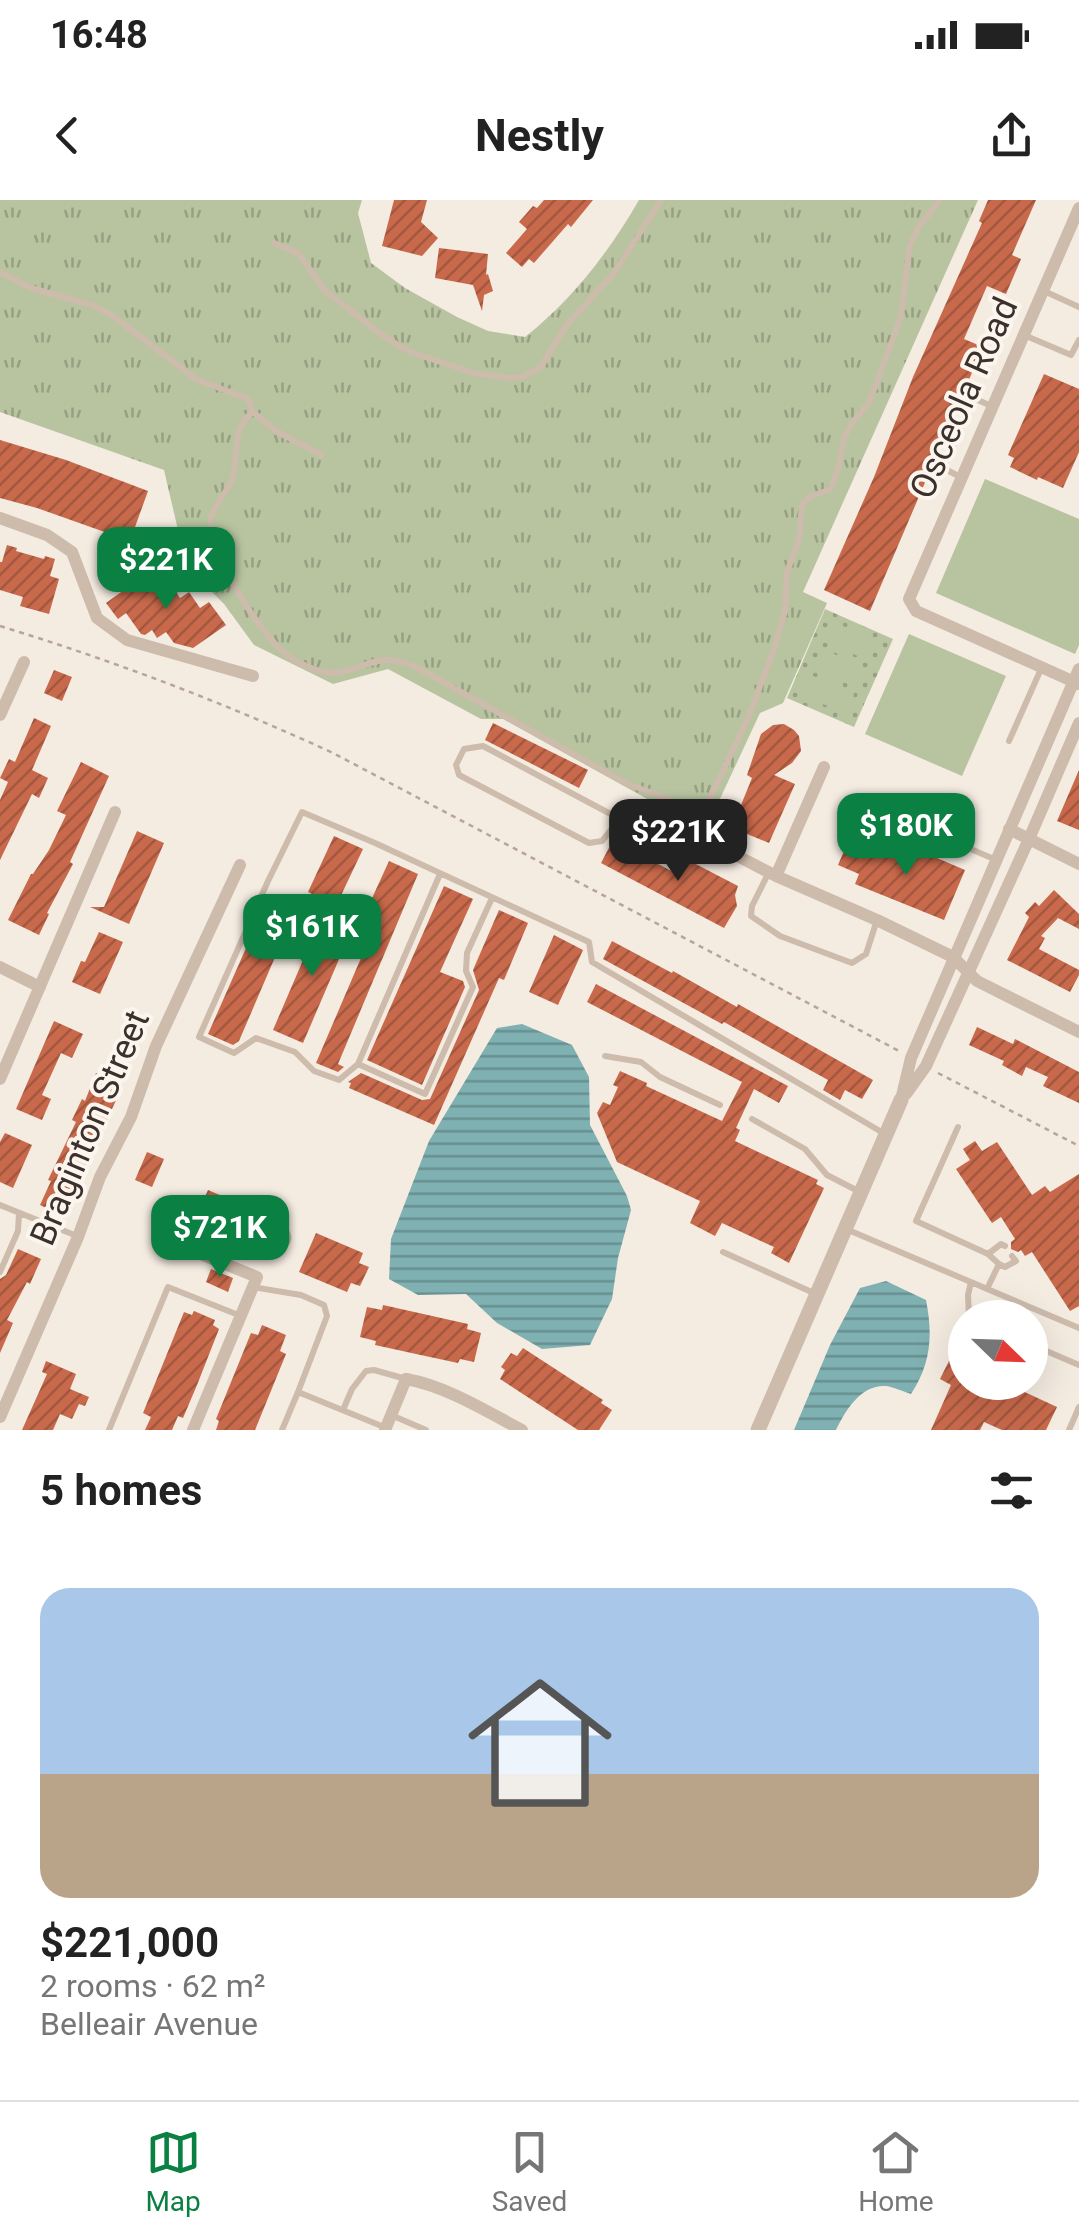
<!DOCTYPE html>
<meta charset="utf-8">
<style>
:root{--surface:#fff;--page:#f2f2f2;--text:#222;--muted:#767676;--line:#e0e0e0;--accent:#0b8043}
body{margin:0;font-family:Roboto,sans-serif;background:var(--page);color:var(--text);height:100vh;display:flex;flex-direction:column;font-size:38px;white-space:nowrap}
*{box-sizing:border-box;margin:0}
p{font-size:32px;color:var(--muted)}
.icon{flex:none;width:55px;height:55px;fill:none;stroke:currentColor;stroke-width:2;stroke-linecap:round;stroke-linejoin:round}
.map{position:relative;height:1230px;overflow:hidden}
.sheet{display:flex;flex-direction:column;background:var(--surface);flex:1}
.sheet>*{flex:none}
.needle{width:65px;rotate:113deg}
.buttons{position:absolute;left:948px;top:1100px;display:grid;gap:20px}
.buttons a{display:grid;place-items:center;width:100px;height:100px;border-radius:50%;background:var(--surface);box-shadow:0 10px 40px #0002;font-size:50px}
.price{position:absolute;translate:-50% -85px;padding:0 22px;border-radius:20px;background:var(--accent);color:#fff;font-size:32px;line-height:65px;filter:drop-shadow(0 2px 5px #0008)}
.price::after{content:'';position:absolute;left:50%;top:60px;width:30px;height:22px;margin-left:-15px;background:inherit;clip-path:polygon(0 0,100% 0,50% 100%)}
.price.on{background:#222;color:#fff}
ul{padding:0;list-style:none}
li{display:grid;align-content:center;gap:20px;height:530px;padding:0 40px}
li span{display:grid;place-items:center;height:310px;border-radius:30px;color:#555}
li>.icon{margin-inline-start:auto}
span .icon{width:180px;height:180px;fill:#fffc;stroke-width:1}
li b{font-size:42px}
h2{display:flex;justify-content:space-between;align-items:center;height:120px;padding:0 40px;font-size:42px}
.status{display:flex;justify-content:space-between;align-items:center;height:70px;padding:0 50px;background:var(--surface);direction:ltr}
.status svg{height:28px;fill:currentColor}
header{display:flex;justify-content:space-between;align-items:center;height:130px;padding:0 40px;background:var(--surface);font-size:45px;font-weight:700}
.dock{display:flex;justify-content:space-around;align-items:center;height:140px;border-top:2px solid var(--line);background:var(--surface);font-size:28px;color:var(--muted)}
.dock a{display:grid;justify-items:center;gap:5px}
.dock .on{color:var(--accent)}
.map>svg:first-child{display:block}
.grass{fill:url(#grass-tufts)}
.park{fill:url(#park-dots)}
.pitch{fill:#b8c4a0}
.water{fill:url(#water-rules)}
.building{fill:url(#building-hatch)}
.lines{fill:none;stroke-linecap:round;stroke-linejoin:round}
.path{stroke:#b9a596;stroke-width:2.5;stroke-dasharray:5 5;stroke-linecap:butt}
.service{stroke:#cdbbac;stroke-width:6}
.minor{stroke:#cdbbac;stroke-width:12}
.tertiary{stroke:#cdbbac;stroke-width:15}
.labels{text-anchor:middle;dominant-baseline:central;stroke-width:8;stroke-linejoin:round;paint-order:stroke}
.street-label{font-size:35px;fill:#3b302b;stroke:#fbf5ee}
</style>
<div class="status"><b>16:48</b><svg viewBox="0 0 49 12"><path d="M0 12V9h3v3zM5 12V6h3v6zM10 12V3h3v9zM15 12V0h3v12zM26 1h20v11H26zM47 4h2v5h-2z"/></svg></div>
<header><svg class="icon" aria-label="back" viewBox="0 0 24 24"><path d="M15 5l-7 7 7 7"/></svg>Nestly<svg class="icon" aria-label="share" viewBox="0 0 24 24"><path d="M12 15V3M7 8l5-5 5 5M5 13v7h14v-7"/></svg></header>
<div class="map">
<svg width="1079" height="1230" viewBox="0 0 1079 1230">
<defs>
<pattern id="grass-tufts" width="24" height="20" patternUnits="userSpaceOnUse" patternTransform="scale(2.5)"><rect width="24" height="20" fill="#b8c4a0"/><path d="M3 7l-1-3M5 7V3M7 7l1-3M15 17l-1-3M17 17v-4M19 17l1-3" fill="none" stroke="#97a083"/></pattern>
<pattern id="park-dots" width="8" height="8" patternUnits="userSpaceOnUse" patternTransform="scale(2.5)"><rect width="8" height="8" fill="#b8c4a0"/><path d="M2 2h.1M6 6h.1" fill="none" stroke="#97a083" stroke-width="1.8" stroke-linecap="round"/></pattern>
<pattern id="water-rules" width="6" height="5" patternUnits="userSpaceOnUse" patternTransform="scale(2.5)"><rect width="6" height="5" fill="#7fb0b2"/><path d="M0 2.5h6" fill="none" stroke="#699091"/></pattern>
<pattern id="building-hatch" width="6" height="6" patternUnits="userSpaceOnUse" patternTransform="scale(2.5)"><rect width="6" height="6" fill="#c8694b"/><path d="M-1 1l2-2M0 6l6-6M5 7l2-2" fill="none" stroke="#a4573f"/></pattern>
</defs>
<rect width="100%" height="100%" fill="#f4ebe1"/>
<!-- grass -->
<path class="grass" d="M 0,0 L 362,0 L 358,13 L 371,63 L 405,88 L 457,117 L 488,131 L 525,137 C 572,100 609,52 639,0 L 978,0 L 803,392 L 827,403 L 783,503 L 760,513 L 705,631 L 503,519 L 481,519 L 388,469 L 333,484 L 254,445 L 224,404 L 200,380 L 178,330 L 164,270 L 0,212 Z"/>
<!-- park -->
<path class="park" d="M 825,409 L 893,439 L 854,527 L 787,498 Z
M 271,1021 L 285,1024 C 292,1034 295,1040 285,1049 L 277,1049 L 263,1037 L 265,1024 Z"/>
<!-- pitch -->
<path class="pitch" d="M 985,279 L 1079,319 L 1079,445 L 1075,454 L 936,393 Z
M 834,422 L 878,441 L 869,461 L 826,442 Z
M 909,434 L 1006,476 L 962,576 L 865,534 Z
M 823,449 L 866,468 L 857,488 L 814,469 Z
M 811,475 L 854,494 L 853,499 L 860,502 L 855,513 L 848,510 L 846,514 L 802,495 L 804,491 L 797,488 L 802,477 L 809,480 Z"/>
<!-- water -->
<path class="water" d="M 522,824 L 572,845 L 589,877 L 590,925 L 627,996 L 631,1010 L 618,1058 L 612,1099 L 590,1145 L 542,1149 L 497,1123 L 466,1094 L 418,1095 L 389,1079 L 391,1039 L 429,941 L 497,828 Z
M 886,1081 L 926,1100 C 933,1135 931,1164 911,1194 C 904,1192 894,1187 886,1186 C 861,1184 845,1211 836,1230 L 794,1230 L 830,1145 L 860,1088 Z"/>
<!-- building -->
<path class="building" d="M 394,0 L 427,0 L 421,22 L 438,38 L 422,56 L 382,46 Z
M 544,0 L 593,0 L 571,27 L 568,24 L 534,63 L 529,59 L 522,67 L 506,53 L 527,29 L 519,22 L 533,6 L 537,8 Z
M 988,0 L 1036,0 L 1012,55 L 1021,59 L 1006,94 L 987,86 L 964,139 L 983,147 L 870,411 L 824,390 L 874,277 L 913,177 L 982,23 L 979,21 Z
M 439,48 L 488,54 L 486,75 L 488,74 L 493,91 L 484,95 L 482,111 L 473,85 L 435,78 Z
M 1044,174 L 1079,189 L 1079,252 L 1063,288 L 1038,277 L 1037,280 L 1010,267 L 1014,258 L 1008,255 Z
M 0,240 L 66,260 L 148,291 L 130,341 L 37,308 L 0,298 Z
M 7,345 L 17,348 L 16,351 L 44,359 L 45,356 L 55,359 L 50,376 L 59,379 L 49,414 L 20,406 L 23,397 L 0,390 L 0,362 L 2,362 Z
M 149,372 L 160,388 L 169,382 L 180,398 L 189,392 L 200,408 L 209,402 L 226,425 L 193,448 L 174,443 L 166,432 L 157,438 L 152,430 L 145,435 L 141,434 L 126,413 L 118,419 L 106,403 Z
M 54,470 L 72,477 L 62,501 L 44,493 Z
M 34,518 L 51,526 L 32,570 L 48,578 L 39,598 L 32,594 L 0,660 L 0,600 L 8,582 L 0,578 L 9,559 L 15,562 Z
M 493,523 L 588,570 L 579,588 L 485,540 Z
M 784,524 L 794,530 L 799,536 L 801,551 L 792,563 L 774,575 L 795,584 L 769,643 L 723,624 L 733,602 L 741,605 L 752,578 L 747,575 L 761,534 L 773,525 Z
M 81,562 L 109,576 L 70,662 L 73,664 L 47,713 L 49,714 L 39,735 L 8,720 L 31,674 L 33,674 L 49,650 L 66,615 L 57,611 Z
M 1079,570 L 1079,630 L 1057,621 Z
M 137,631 L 164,643 L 129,724 L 90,707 L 104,707 Z
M 334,636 L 363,649 L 336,706 L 308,692 Z
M 613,640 L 679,675 L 688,660 L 738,686 L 735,695 L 737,706 L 724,728 L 601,663 Z
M 848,642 L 869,652 L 871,648 L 910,664 L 916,649 L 965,670 L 944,720 L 855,684 L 859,674 L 838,665 Z
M 389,661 L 418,674 L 338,864 L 344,867 L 338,872 L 316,863 L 376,723 L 363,718 Z
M 444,686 L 473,699 L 440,772 L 463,781 L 465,787 L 422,885 L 367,860 Z
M 1054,690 L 1079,714 L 1079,729 L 1058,718 L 1041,736 L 1045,738 L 1039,749 L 1079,770 L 1079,775 L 1070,792 L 1007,760 L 1029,717 L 1025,713 L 1035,702 L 1039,706 Z
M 270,694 L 297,706 L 239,841 L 233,845 L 208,834 Z
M 499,710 L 528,723 L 504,780 L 499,778 L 434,925 L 349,888 L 351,883 L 348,882 L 361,873 L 422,900 L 430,899 L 479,790 L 473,770 Z
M 322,716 L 352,729 L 303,843 L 273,830 Z
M 99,732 L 123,742 L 100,794 L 72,782 L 81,761 L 85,762 Z
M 554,735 L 583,750 L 558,805 L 529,792 Z
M 612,741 L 672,773 L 673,771 L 737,807 L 738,804 L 873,880 L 862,899 L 845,890 L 840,900 L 823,890 L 828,880 L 724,822 L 722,824 L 603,759 Z
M 596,784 L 788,886 L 779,903 L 754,889 L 736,928 L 740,930 L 735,941 L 818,980 L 816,984 L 824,988 L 789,1063 L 771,1053 L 774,1047 L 722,1023 L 715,1036 L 690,1023 L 700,1001 L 617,962 L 597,913 L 603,902 L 610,905 L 618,887 L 613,885 L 620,871 L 647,883 L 646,886 L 722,921 L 742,882 L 587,802 Z
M 54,821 L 83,834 L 72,858 L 61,853 L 42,895 L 51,899 L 42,920 L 16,909 Z
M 977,827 L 1013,844 L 1015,839 L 1079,872 L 1079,903 L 1043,886 L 1048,877 L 1026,867 L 1022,876 L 1002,865 L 1004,861 L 969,845 Z
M 96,873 L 123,885 L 63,1016 L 40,1005 L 51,981 L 48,980 L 76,922 L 72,920 L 82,899 L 85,901 Z
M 5,933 L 32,945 L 13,988 L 0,982 L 0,942 Z
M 975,941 L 982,951 L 997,942 L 1032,995 L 1045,986 L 1050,992 L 1079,974 L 1079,1106 L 1070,1111 L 1032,1052 L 1025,1056 L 1021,1050 L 1018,1052 L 1011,1049 L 1011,1042 L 1015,1039 L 1001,1017 L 992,1023 L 956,969 L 970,960 L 963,949 Z
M 147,952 L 164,959 L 152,987 L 135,980 Z
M 208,990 L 255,1010 L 239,1047 L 192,1027 L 196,1018 L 186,1014 L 194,995 L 204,999 Z
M 316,1033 L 363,1053 L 359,1063 L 369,1067 L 360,1086 L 351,1083 L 347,1092 L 299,1072 Z
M 18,1049 L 41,1059 L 30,1084 L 27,1082 L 7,1120 L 13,1123 L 0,1153 L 0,1079 L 6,1075 Z
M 211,1069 L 233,1078 L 228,1092 L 206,1082 Z
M 383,1105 L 468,1124 L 467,1129 L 481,1133 L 474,1162 L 460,1159 L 458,1163 L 416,1154 L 375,1145 L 376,1141 L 360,1137 L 367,1107 L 382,1110 Z
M 194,1111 L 215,1120 L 213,1125 L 219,1129 L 197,1185 L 183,1218 L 178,1216 L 172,1230 L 145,1230 L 151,1217 L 143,1213 L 184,1112 L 192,1115 Z
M 262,1125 L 286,1135 L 280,1151 L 286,1154 L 255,1230 L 216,1230 L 219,1221 L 216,1219 L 251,1133 L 258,1135 Z
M 523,1148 L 603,1200 L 601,1203 L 612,1210 L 599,1230 L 578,1230 L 500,1179 L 505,1170 L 501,1167 L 511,1153 L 517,1156 Z
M 955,1149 L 965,1154 L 965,1182 L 1003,1182 L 1057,1207 L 1046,1230 L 1002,1230 L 984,1222 L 980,1230 L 931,1230 L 951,1185 L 940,1179 Z
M 46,1161 L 76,1174 L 70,1189 L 89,1197 L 85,1206 L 79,1204 L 72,1219 L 60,1214 L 53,1230 L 22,1230 L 47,1174 L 42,1172 Z"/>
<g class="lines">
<!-- path -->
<path class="path" d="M 0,426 C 114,461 225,503 333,553 L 901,852
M 938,873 L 1079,946"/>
<!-- service -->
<path class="service" d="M 274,43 L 298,53 L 326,92 L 385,137 L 408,151 L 473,173 L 510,178 L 522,177 L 541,167 L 565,127 L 615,72 L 661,0
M 0,72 L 31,88 L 92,105 L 110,114 L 196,179 L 248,199 L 253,212 C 231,228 239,252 233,276 C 229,294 211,304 210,324 C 209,354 263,438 288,456 C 297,462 312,469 323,472 C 343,477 364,462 384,460 C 395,459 404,463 414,466 L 626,583 L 703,613 L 747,520 L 773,452 L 785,411 L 787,372 L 799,339 L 802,306 L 809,297 L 829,290 L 832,286 L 839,265 L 844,238 L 852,223 L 869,203 L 901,117 L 909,48 L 918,28 L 940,0
M 1044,91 L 1079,107
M 1024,135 L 1071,155 L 1079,140
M 253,212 L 276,231 L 322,255
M 962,278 L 947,270 L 945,264 L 973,201 L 978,200 L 991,206
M 1009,541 L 1041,469
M 620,619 L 602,641 L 589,643 L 459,575 L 456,565 L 464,549 L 483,546 L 620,619 L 632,621 L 652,613 L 673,622
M 931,632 L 994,659
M 768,674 L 752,706 L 751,716 L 780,736 L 852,763 L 866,754 L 877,720
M 492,698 L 467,753 L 466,771 L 473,787 L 425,894 L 358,864 L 339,880 L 314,871 L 295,852 L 256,838 L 234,853 L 199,837 L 268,681 L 302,612 L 375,643 L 589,742 L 592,762 L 885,934
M 605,856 L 641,862 L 660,877 L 720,905
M 358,864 L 440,674
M 752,919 L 805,949 L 827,975 L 860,992
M 958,927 L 916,1021 L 988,1054 L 999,1064 L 987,1089
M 0,1005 L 77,1036
M 846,1029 L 1079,1128
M 723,1052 L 816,1094
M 988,1054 L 1001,1044 L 1005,1046
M 999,1064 L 1005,1067 L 1016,1061 L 1012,1056
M 0,1072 L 18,1031 L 19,1013
M 253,1087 L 301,1095 L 324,1105 L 327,1116 L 298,1192
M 969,1118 L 968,1095 L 971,1082
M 1030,1144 L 1079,1165
M 343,1210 L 352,1189 L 366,1171 L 374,1170 L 406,1179
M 391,1215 L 426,1230
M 109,1230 L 168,1087 L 241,1116
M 282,1230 L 298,1192 L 384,1227
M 1069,1230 L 1079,1207"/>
<!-- minor -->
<path class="minor" d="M 1079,8 L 909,399 L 916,411 L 1079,484
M 0,318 L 47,335 L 72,352 L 97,418 L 127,440 L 253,476
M 0,515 L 24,462
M 674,623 L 776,676 L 877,720 L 953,757 L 977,781 L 1079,832
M 1009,629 L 1079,664
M 776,676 L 824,567
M 0,767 L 40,787
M 0,879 L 115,612
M 906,894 L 926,866 L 1029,639 L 1079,523
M 901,900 L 911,858 L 1079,469
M 176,1044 L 257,1077 L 193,1230
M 0,1217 L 78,1037 L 100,977 L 131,917 L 156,846 L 240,665
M 385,1230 L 406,1179 C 446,1186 486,1211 522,1230"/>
<!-- tertiary -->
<path class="tertiary" d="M 758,1230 L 901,900"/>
</g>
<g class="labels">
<!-- street labels -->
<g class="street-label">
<text transform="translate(964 198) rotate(-66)">Osceola Road</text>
<text transform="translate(90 928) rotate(-67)">Braginton Street</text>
</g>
</g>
</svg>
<div class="buttons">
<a><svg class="needle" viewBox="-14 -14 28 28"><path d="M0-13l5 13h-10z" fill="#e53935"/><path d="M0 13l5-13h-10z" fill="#767676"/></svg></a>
</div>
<b class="price" style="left:166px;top:412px">$221K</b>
<b class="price" style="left:906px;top:678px">$180K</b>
<b class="price on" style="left:678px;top:684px">$221K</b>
<b class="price" style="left:312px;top:779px">$161K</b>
<b class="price" style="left:220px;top:1080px">$721K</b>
</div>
<section class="sheet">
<h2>5 homes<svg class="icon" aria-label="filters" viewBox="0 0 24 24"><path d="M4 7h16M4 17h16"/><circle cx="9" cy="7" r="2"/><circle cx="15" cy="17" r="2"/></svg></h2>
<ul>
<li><span style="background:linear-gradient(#a9c7e8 60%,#b9a48a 0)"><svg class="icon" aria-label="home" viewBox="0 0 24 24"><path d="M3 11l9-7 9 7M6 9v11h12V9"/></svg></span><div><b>$221,000</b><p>2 rooms · 62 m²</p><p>Belleair Avenue</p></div></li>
</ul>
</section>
<nav class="dock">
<a class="on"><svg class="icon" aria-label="map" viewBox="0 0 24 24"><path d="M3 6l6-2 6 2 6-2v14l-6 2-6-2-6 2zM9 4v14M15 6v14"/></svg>Map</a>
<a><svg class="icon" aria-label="saved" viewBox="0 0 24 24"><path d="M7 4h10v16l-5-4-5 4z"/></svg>Saved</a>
<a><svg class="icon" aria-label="home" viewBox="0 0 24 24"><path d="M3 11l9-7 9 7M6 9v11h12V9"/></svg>Home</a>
</nav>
